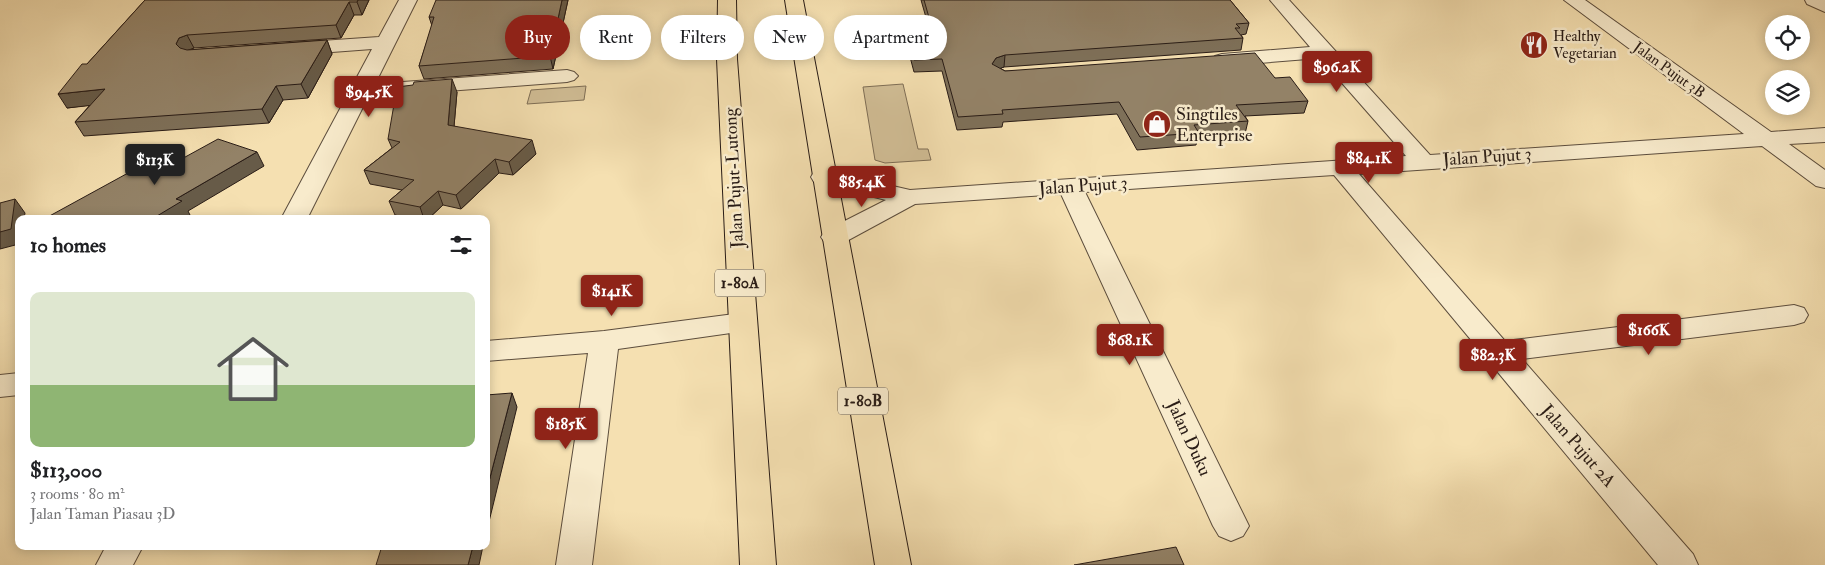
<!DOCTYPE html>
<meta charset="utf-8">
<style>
:root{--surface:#fff;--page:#f2f2f2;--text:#202124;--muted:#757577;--accent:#8f2418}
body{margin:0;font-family:"IM FELL Double Pica",serif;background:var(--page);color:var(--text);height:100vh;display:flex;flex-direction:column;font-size:19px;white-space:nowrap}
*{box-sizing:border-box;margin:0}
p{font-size:16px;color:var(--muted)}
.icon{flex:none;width:28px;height:28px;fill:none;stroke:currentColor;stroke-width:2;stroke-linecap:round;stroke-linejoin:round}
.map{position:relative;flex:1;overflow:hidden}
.drawer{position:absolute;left:15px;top:215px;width:475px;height:335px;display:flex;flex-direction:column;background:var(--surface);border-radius:10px;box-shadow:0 2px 12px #0003}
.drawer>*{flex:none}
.guide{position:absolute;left:505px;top:15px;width:475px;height:45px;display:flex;gap:10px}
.tools{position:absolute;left:1765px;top:15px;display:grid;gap:10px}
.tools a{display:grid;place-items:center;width:45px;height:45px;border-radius:50%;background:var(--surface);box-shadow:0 2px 12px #0003;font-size:25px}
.price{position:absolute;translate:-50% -42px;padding:0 11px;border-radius:5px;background:var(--accent);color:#fff;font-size:16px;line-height:32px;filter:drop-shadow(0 1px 2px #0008)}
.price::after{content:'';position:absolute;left:50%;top:30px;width:15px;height:11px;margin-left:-8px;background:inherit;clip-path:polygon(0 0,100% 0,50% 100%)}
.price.on{background:#222;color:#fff}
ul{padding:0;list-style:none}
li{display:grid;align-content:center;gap:10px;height:265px;padding:0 15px}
li span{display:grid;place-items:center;height:155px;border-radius:10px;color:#555}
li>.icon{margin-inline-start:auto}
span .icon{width:90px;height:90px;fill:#fffc;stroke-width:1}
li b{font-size:21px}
h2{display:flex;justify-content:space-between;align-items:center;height:60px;padding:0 15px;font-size:21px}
.chip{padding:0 18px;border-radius:22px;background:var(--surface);box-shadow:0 2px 12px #0003;font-size:18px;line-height:45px}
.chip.on{background:var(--accent);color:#fff}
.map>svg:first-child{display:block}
.green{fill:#d2bf97;stroke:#7e6e56}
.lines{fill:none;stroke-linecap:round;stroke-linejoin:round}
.street-casing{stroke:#5c4d3d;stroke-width:2}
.highway-casing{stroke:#291c16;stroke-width:2}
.street{fill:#f8ebcc;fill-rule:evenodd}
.highway{fill:#f5e0b1;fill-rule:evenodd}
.wall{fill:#7e7059;stroke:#291c16}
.shaded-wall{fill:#675b48;stroke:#291c16}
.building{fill:#938267;stroke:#291c16}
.labels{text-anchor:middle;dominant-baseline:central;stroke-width:5;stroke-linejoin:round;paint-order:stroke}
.far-poi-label{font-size:15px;fill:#291c16;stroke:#f8ebcc;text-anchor:start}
.far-street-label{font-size:15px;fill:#291c16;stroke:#f8ebcc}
.shield{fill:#f8ebcc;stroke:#675a4d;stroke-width:1}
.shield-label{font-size:16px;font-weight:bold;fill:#291c16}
.poi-label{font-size:18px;fill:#291c16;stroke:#f8ebcc;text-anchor:start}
.street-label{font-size:18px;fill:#291c16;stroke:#f8ebcc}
</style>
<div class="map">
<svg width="1825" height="565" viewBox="0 0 1825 565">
<rect width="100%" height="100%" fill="#f5e0b1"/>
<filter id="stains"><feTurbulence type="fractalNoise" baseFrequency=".004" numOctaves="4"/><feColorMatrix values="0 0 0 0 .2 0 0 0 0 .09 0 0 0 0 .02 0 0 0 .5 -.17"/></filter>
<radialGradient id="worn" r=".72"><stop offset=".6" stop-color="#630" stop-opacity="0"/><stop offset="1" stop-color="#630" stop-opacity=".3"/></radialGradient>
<!-- green -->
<path class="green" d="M 903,84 L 918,149 L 928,149 L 931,160 L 885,163 L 875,160 L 863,87 Z
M 586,86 L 584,100 L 527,104 L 531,90 Z"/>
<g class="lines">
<defs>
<path id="street" d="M 399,0 L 417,0 L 375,84 L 567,70 L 574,72 L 578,76 L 574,80 L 567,82 L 368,97 L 307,219 L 281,219 L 372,49 L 292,55 L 285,53 L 282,49 L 285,45 L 292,43 L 379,37 Z
M 1270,0 L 1289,0 L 1430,155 L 1744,134 L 1564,0 L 1585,0 L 1771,132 L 1825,128 L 1825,142 L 1789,144 L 1825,170 L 1825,188 L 1816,186 L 1762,146 L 1359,174 L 1505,341 L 1794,305 L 1804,308 L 1808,315 L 1804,322 L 1794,325 L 1522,359 L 1693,554 L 1698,565 L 1658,565 L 1334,175 L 1085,192 L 1249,526 L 1243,536 L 1231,541 L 1219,536 L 1213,526 L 1061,194 L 915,204 L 843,243 L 834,245 L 825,243 L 821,237 L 825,231 L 886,200 L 814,182 L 811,177 L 814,172 L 823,170 L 910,190 L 1406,156 L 1320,58 L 1222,66 L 1215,64 L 1212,60 L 1215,56 L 1222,54 L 1310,47 Z
M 1805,0 L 1825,0 L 1825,12 L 1807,4 Z
M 742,313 L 752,316 L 756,323 L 752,330 L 618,349 L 592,565 L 556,565 L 588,353 L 486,361 L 486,341 L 604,331 Z
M 19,373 L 19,395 L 0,397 L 0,375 Z
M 106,546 L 143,546 L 133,565 L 96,565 Z"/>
<path id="highway" d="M 718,0 L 736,0 L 737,59 L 776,565 L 740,565 L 717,59 Z
M 785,0 L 803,0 L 911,565 L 875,565 Z"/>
</defs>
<!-- street casing -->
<use href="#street" class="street-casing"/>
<!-- highway casing -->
<use href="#highway" class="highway-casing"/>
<!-- street -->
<use href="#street" class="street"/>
<!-- highway -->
<use href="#highway" class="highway"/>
</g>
<!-- wall -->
<path class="wall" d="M 145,0 L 369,0 L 362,15 L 354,15 L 341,38 L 194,48 L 187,50 L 327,40 L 332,54 L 308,98 L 283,100 L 269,123 L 84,136 L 75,122 L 90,105 L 67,108 L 87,64 Z
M 568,0 L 553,69 L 424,79 L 419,66 L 432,26 L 429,17 Z
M 921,0 L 1230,0 L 1249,23 L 1246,34 L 1241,35 L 1243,38 L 1241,50 L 1004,67 L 1000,68 L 1005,71 L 1275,78 L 1308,101 L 1304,113 L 1245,116 L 1248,121 L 1245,134 L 1198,137 L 1196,145 L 1137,150 L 1117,114 L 1003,122 L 1002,127 L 957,130 L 942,71 L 914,72 L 904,34 L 904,22 L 927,21 Z
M 457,92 L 454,126 L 536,154 L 513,175 L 499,173 L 461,209 L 443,205 L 428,219 L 414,219 L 395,215 L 389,201 L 402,190 L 370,184 L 364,170 L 392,148 L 388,139 Z"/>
<!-- shaded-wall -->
<path class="shaded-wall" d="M 358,0 L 369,0 L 362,15 L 357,2 Z
M 562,0 L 568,0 L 553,69 L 550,56 Z
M 349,2 L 354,15 L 341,38 L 336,25 Z
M 187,35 L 194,48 L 186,51 L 182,57 L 176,44 L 179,38 Z
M 327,40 L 332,54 L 308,98 L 301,84 Z
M 1005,55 L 1004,67 L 996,70 L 992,64 L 996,58 Z
M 452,79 L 457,92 L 453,138 L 448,125 Z
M 276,86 L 283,100 L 269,123 L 262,109 Z
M 105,89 L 113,103 L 67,108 L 58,94 Z
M 532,140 L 536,154 L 513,175 L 509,162 Z
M 257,152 L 264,166 L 188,211 L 190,215 L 184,219 L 152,219 L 176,199 Z
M 495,159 L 499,173 L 461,209 L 456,195 Z
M 438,191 L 443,205 L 428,219 L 424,219 L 420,207 Z
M 15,199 L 25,213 L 24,219 L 19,219 L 19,244 L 0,249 L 0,232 Z
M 512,393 L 517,407 L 486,534 L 486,493 Z
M 473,546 L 483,546 L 479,565 L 468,565 Z"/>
<!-- building -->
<path class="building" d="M 145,0 L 358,0 L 357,2 L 349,2 L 336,25 L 187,35 L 179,38 L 176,44 L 180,48 L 187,50 L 327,40 L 301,84 L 276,86 L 262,109 L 75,122 L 105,89 L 58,94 L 82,64 L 87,64 Z
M 436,0 L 562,0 L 550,56 L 419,66 L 434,17 L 429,17 Z
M 924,0 L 1230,0 L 1249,23 L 1236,24 L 1240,28 L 1235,28 L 1243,38 L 1005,55 L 996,58 L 992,64 L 1005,71 L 1255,53 L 1275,78 L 1290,77 L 1308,101 L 1236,105 L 1248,121 L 1194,125 L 1199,133 L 1140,137 L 1119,102 L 1002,110 L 1003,114 L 958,117 L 942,59 L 914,60 L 904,22 L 930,21 Z
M 452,79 L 448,125 L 532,140 L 509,162 L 495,159 L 456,195 L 438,191 L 420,207 L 389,201 L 414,180 L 364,170 L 400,142 L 388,139 L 397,87 L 413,85 L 414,82 Z
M 218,139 L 257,152 L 176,199 L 182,201 L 152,219 L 145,219 L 143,218 L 141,219 L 44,219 L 139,167 L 156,173 Z
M 15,199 L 11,229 L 0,232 L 0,203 Z
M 512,393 L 486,493 L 486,395 Z
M 382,546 L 473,546 L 468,565 L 376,565 Z
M 1176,547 L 1184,565 L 1074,565 Z"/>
<!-- icons -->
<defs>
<symbol id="restaurant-disc" viewBox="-11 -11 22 22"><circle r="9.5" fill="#8f2418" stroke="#f8ebcc"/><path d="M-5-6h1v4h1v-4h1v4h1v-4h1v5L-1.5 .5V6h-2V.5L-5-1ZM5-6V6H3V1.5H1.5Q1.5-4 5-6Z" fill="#fff"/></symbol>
<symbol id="shop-disc" viewBox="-11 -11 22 22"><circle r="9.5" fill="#8f2418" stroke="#f8ebcc"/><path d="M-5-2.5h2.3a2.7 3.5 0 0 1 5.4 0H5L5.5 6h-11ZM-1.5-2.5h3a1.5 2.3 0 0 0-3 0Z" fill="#fff"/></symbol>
</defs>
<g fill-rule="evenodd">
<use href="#restaurant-disc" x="1518" y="29" width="32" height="32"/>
<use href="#shop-disc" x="1141" y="108" width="32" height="32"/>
</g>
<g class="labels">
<!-- far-poi labels -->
<g class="far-poi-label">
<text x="1553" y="36">Healthy<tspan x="1553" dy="17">Vegetarian</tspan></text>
</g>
<!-- far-street labels -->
<g class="far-street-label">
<text transform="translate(1669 70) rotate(36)">Jalan Pujut 3B</text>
</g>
<!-- shield labels -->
<g class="shield">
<rect x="715" y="269.5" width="50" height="27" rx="4"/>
<rect x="838" y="387.5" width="50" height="27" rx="4"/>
</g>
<g class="shield-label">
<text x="740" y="283">1-80A</text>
<text x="863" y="401">1-80B</text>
</g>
<!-- poi labels -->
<g class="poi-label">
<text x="1176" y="114">Singtiles<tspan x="1176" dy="21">Enterprise</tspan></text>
</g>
<!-- street labels -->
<g class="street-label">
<text transform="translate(1487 157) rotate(-4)">Jalan Pujut 3</text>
<text transform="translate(734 178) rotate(-93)">Jalan Pujut-Lutong</text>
<text transform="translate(1083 186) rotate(-4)">Jalan Pujut 3</text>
<text transform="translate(1189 438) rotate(65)">Jalan Duku</text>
<text transform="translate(1578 446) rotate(49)">Jalan Pujut 2A</text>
</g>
</g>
<rect width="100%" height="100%" filter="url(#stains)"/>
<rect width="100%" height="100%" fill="url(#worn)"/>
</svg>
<div class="tools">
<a><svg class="icon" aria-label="locate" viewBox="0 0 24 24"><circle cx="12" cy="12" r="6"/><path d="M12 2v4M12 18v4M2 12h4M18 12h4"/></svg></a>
<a><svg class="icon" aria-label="layers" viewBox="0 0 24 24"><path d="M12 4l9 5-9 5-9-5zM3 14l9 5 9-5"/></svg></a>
</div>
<b class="price" style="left:1337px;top:93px">$96.2K</b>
<b class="price" style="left:369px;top:118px">$94.5K</b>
<b class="price" style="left:1369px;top:184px">$84.1K</b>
<b class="price on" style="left:155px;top:186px">$113K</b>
<b class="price" style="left:862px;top:208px">$85.4K</b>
<b class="price" style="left:612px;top:317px">$141K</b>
<b class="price" style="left:1649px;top:356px">$166K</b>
<b class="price" style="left:1130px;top:366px">$68.1K</b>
<b class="price" style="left:1493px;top:381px">$82.3K</b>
<b class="price" style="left:566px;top:450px">$185K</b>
<div class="guide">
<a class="chip on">Buy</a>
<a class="chip">Rent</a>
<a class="chip">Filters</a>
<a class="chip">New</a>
<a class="chip">Apartment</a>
</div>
<section class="drawer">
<h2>10 homes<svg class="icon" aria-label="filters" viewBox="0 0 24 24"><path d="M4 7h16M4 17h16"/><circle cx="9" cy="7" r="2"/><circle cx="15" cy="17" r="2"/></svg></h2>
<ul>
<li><span style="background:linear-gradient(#dfe7d0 60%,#8fb573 0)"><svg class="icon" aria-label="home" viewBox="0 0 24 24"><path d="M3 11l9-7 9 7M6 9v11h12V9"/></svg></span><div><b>$113,000</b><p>3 rooms · 80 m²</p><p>Jalan Taman Piasau 3D</p></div></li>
</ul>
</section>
</div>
